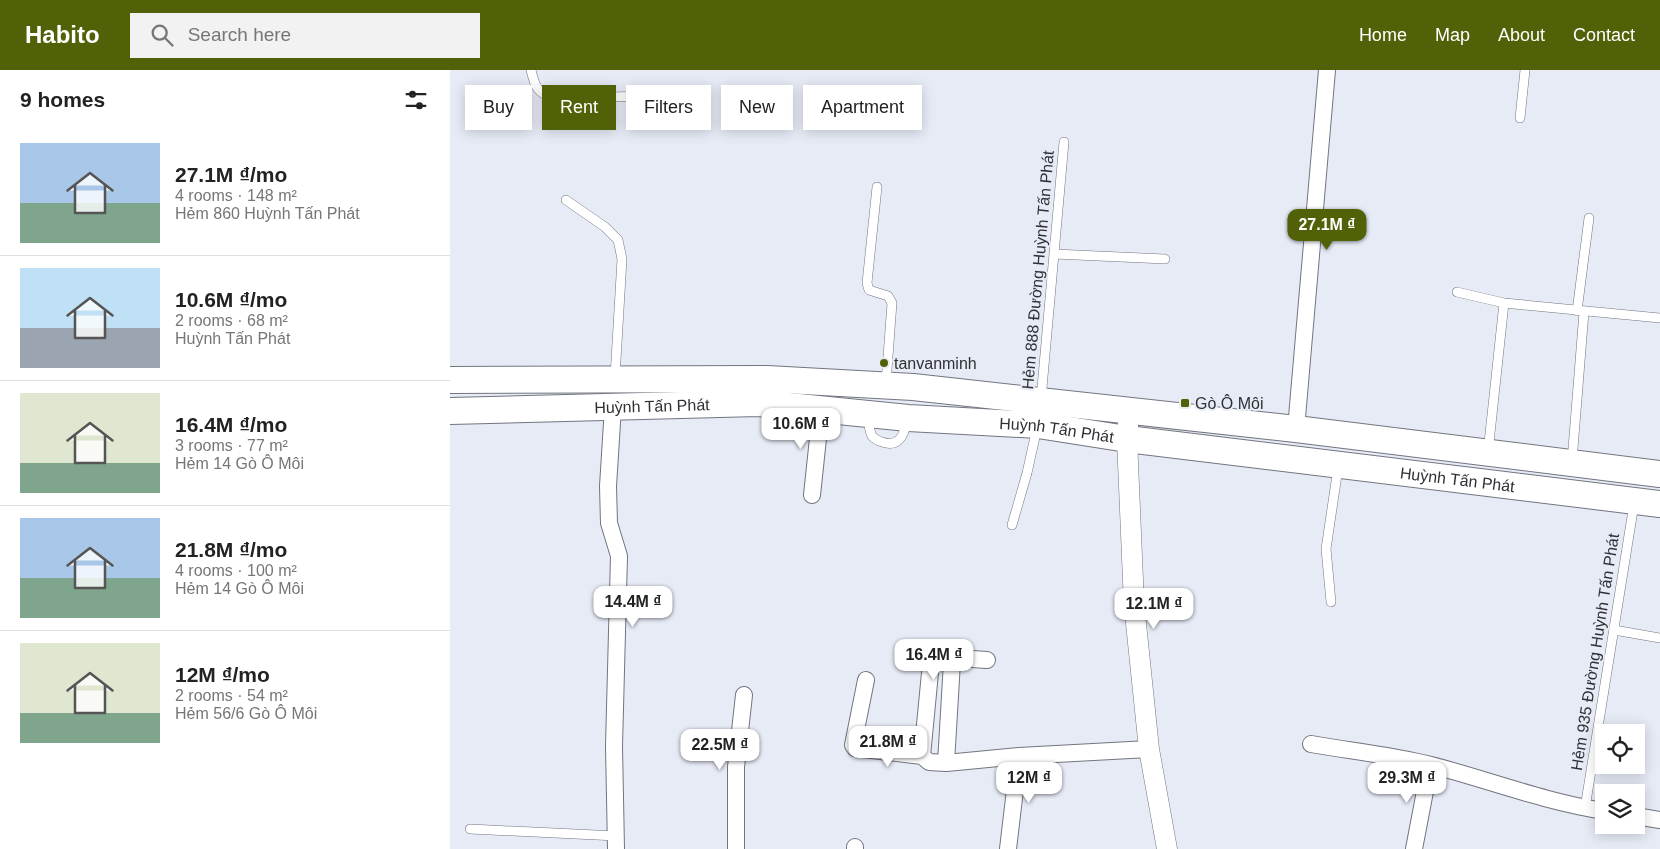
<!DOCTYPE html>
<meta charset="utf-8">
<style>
:root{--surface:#fff;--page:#f2f2f2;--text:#222;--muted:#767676;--line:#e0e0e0;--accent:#506107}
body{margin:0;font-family:Helvetica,sans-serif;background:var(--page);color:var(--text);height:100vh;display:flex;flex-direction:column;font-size:19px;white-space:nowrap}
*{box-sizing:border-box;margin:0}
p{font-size:16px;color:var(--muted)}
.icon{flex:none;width:28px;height:28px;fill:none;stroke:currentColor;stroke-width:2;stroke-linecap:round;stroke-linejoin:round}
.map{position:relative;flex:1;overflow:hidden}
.details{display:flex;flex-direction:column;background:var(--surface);width:450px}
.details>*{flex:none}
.hud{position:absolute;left:15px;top:15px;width:475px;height:45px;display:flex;gap:10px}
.fabs{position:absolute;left:1145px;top:654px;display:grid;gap:10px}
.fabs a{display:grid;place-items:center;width:50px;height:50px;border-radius:0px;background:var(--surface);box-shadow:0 2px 12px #0003;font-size:25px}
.price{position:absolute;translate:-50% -42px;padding:0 11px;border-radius:10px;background:#fff;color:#222;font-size:16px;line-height:32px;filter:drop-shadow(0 1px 2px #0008)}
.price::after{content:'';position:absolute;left:50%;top:30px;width:15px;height:11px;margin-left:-8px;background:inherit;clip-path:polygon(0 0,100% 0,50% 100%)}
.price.current{background:var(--accent);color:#fff}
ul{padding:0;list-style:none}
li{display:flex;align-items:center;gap:15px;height:125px;padding:0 20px}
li+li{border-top:1px solid var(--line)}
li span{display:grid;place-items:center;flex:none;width:140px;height:100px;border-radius:0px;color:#555}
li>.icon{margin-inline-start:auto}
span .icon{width:60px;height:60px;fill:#fffc;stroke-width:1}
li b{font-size:21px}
h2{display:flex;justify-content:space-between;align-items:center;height:60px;padding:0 20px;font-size:21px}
.pill{padding:0 18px;border-radius:0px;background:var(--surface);box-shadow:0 2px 12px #0003;font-size:18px;line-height:45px}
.pill.current{background:var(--accent);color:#fff}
header{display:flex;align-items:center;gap:30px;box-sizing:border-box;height:70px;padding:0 25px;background:var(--accent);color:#fff}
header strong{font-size:24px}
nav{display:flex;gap:28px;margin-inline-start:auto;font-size:18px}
.search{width:350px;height:45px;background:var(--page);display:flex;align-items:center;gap:12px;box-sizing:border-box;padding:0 18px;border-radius:0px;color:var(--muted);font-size:19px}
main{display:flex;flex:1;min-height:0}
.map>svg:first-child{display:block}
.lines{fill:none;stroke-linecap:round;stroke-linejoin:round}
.service-casing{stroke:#72757f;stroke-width:10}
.minor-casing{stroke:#72757f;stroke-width:18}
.tertiary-casing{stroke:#72757f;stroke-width:21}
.primary-casing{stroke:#72757f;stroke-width:28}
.service{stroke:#fff;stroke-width:9}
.minor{stroke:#fff;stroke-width:16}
.tertiary{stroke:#fff;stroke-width:20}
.primary{stroke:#fff;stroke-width:26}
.poi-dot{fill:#506107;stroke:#e7ebf6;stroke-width:2}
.labels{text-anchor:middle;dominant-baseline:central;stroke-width:4;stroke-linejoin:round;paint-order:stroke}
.street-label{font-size:16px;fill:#2f3035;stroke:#e7ebf6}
.poi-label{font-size:16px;fill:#2f3035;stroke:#e7ebf6;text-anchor:start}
</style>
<header>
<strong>Habito</strong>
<div class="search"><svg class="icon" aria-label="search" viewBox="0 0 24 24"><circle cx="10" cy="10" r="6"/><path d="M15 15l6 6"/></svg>Search here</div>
<nav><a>Home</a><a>Map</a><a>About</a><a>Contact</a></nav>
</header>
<main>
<section class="details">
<h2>9 homes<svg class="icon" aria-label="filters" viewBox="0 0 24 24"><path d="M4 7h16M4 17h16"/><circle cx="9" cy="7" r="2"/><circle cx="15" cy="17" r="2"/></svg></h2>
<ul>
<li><span style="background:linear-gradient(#a9c7e8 60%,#7fa58c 0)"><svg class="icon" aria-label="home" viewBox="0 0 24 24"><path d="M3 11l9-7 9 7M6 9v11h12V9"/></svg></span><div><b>27.1M ₫/mo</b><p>4 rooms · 148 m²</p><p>Hẻm 860 Huỳnh Tấn Phát</p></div></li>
<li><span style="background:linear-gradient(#bfe0f5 60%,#9aa5b1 0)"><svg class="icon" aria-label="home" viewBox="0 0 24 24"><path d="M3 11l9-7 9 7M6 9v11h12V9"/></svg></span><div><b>10.6M ₫/mo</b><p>2 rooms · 68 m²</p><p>Huỳnh Tấn Phát</p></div></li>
<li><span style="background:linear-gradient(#dfe7d0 70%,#7fa58c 0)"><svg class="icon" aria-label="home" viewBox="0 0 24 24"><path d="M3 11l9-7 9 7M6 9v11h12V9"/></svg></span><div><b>16.4M ₫/mo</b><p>3 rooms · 77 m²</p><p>Hẻm 14 Gò Ô Môi</p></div></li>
<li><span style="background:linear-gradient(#a9c7e8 60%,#7fa58c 0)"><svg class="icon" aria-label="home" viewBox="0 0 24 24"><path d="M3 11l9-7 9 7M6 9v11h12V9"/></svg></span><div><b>21.8M ₫/mo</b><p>4 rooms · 100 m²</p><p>Hẻm 14 Gò Ô Môi</p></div></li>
<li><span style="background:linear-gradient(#dfe7d0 70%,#7fa58c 0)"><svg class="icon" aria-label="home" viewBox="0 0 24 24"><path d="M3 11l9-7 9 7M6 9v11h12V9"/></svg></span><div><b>12M ₫/mo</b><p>2 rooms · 54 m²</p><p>Hẻm 56/6 Gò Ô Môi</p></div></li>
</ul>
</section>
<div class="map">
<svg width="1210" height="779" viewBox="0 0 1210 779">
<rect width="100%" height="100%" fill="#e7ebf6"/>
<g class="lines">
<defs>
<path id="service" d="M 81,0 C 85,17 87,23 104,28 L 209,26
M 1070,48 L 1075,0
M 427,117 L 417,213 L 419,220 L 438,226 L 442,233 L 436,313
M 116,130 L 155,157 L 168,170 L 172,189 L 165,307
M 604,184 L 715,189
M 1007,222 L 1054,233 L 1210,248
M 1127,241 L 1139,148
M 591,329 L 614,72
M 418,347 C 419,352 419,361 422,366 C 425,369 428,371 432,372 C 449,378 454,365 457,351
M 1038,382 L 1054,233
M 1122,391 L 1134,242
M 562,455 L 577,403 L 587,358
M 881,532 L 876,479 L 888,398
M 1164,560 L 1210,568
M 1135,738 L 1184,434
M 20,759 L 167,766"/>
<path id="minor" d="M 163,337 L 158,416 L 159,453 L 169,486 L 164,676 L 166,779
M 846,359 L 877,0
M 362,425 L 371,340
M 482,582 L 472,686 L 479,692 L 496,693 L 569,686 L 699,679
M 416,610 L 403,675 L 405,678 L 472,686
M 861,674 C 901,681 942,685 981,695 C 1039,710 1095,732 1154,741
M 496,693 L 502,592 L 507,588 L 537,590
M 1186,746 L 1210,750
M 405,777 L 405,779
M 286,779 L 286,697 L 294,625
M 558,779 L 569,686
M 964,779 L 980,695"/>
<path id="tertiary" d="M 679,342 L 677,369 L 684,534 L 699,679 L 717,779"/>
<g id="primary">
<path d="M 0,310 L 317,309 L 463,317 L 846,359 L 1210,404"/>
<path id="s1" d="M 0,341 L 308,333 L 458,348 L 588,355 L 677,369 L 1210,434"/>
</g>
</defs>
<!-- service casing -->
<use href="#service" class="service-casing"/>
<!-- minor casing -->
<use href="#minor" class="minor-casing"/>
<!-- tertiary casing -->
<use href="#tertiary" class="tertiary-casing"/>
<!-- primary casing -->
<use href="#primary" class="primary-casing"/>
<!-- service -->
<use href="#service" class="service"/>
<!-- minor -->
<use href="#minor" class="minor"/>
<!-- tertiary -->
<use href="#tertiary" class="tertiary"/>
<!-- primary -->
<use href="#primary" class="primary"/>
</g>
<!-- markers -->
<g class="poi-dot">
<circle cx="434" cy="293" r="5"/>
<rect x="730" y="328" width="10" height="10" rx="2.5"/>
</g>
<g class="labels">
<!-- street labels -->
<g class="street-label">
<text transform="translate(588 200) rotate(-85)">Hẻm 888 Đường Huỳnh Tấn Phát</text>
<text stroke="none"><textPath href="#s1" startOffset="202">Huỳnh Tấn Phát</textPath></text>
<text stroke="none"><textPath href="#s1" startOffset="608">Huỳnh Tấn Phát</textPath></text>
<text stroke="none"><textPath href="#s1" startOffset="1012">Huỳnh Tấn Phát</textPath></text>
<text transform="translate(1145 582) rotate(-81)">Hẻm 935 Đường Huỳnh Tấn Phát</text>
</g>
<!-- poi labels -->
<g class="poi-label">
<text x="444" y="293">tanvanminh</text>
<text x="745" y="333">Gò Ô Môi</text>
</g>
</g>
</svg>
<div class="fabs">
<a><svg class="icon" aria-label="locate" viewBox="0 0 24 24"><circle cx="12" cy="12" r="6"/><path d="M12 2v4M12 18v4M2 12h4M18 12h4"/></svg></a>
<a><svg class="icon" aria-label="layers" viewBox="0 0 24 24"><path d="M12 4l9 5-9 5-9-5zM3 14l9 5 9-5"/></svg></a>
</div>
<b class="price current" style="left:877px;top:181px">27.1M ₫</b>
<b class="price" style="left:351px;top:380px">10.6M ₫</b>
<b class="price" style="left:183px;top:558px">14.4M ₫</b>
<b class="price" style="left:704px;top:560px">12.1M ₫</b>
<b class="price" style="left:484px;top:611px">16.4M ₫</b>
<b class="price" style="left:438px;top:698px">21.8M ₫</b>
<b class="price" style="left:270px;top:701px">22.5M ₫</b>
<b class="price" style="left:579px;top:734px">12M ₫</b>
<b class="price" style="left:957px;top:734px">29.3M ₫</b>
<div class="hud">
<a class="pill">Buy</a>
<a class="pill current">Rent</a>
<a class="pill">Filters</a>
<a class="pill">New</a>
<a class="pill">Apartment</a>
</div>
</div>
</main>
